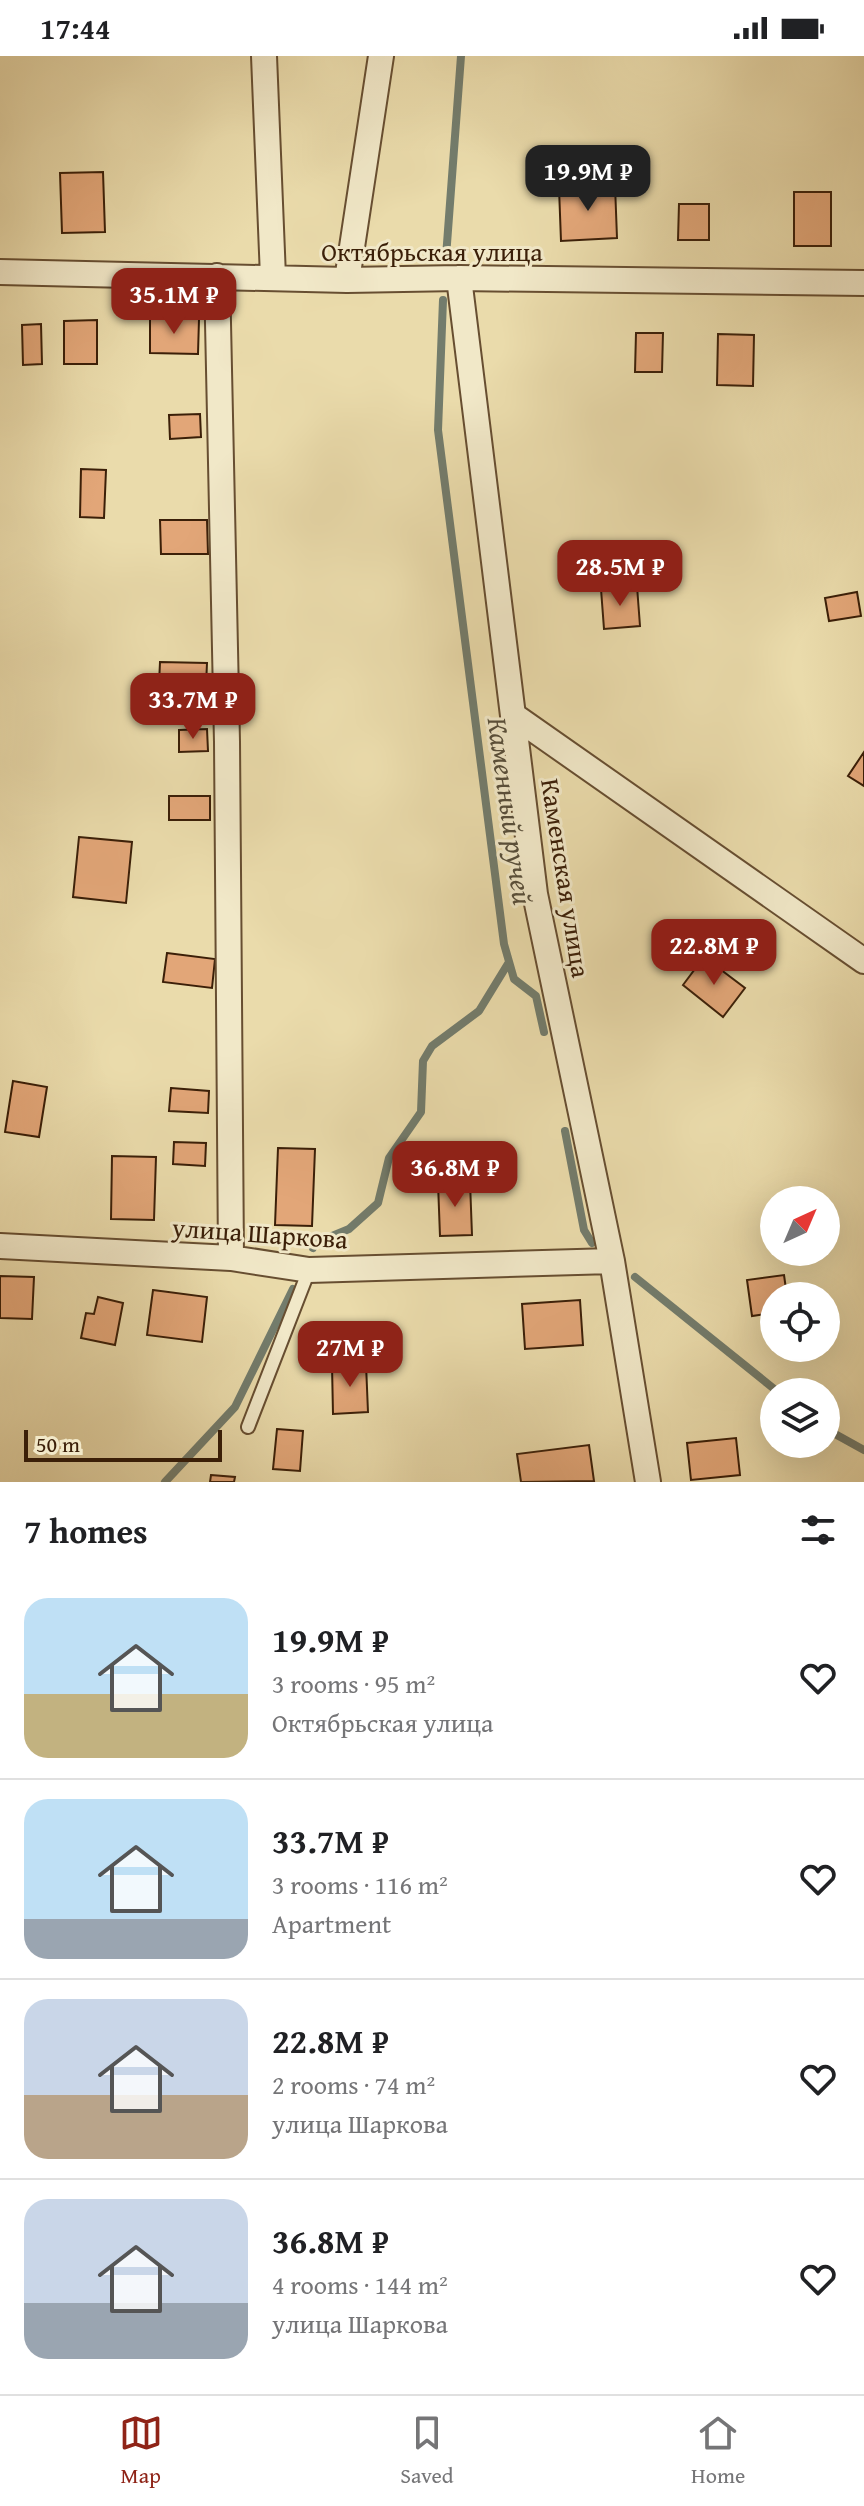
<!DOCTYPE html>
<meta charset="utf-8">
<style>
:root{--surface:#fff;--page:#f6f6f6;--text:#202124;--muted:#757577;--line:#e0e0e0;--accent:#8f2418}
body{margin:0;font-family:"Gentium Book Plus",serif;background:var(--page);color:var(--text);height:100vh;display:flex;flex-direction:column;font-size:30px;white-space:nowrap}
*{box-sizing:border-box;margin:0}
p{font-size:26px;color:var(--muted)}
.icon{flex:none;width:44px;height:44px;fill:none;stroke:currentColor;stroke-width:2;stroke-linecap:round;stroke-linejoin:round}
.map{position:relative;height:1426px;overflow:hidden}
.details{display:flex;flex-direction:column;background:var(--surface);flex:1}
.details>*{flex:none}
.needle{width:52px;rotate:44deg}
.fabs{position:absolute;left:760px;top:1130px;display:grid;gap:16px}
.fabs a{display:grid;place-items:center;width:80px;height:80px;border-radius:50%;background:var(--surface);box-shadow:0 8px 32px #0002;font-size:40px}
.scale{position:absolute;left:24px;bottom:20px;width:198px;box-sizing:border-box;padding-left:8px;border:4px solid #3b1f08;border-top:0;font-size:22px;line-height:28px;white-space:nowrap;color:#3b1f08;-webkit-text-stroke:6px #f1e8c8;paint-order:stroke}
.price{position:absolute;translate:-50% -68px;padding:0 18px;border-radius:16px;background:var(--accent);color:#fff;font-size:26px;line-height:52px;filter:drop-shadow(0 2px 4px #0008)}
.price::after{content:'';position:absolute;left:50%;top:48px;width:24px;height:18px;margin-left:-12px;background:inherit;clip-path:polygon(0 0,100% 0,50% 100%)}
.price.on{background:#222;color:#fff}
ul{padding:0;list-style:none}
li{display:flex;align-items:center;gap:24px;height:200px;padding:0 24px}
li+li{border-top:2px solid var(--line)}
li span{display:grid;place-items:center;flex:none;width:224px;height:160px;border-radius:24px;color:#555}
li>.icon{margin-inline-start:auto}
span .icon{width:96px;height:96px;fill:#fffc;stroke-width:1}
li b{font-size:34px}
h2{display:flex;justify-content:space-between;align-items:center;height:96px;padding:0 24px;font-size:34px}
.status{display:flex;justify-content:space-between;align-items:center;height:56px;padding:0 40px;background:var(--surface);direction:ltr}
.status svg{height:22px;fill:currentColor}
.tabs{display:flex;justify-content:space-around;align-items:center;height:112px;border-top:2px solid var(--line);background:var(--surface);font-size:22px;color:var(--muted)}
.tabs a{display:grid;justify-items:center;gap:4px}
.tabs .on{color:var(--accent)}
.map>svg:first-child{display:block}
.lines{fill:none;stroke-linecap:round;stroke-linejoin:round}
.stream{stroke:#737c6c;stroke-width:8}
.building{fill:#e2a678;stroke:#3b1f08;stroke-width:2}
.service-casing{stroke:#674e31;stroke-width:16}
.minor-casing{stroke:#674e31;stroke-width:28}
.service{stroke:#f1e8c8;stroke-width:12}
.minor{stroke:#f1e8c8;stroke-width:24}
.labels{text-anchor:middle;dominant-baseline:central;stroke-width:6;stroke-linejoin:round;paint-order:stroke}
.street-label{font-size:26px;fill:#3b1f08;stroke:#f1e8c8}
.water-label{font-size:28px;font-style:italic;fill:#574e3a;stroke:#f1e8c8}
</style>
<div class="status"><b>17:44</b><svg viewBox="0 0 49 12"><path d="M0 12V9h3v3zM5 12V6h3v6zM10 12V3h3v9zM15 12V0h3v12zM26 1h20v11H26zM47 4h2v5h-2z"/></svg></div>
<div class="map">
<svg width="864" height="1426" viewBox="0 0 864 1426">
<rect width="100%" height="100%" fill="#eadbab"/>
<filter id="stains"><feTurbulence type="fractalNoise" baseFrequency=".0025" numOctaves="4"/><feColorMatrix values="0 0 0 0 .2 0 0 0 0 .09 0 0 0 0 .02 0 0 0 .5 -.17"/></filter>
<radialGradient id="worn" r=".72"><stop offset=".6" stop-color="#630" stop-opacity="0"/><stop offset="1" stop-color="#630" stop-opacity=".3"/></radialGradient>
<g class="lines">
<!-- stream -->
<path class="stream" d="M 446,201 L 461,0
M 443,244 L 438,374 L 504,888 L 514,923 L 536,940 L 544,976
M 565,1075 L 584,1174 L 592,1187
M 313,1192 L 315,1187 L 349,1173 L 378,1147 L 389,1102 L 421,1056 L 423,1005 L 432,990 L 479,955 L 509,906
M 635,1221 L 778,1336
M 826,1373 L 864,1394
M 165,1426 L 235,1351 L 293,1233"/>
</g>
<!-- building -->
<path class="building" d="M 103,116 L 105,176 L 62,177 L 60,117 Z
M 615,129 L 617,182 L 561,185 L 559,132 Z
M 794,136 L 831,136 L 831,190 L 794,190 Z
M 679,148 L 709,148 L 709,184 L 678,184 Z
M 150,262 L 199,263 L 198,298 L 150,297 Z
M 97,264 L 97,308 L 64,308 L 64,265 Z
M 41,268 L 42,308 L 23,309 L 22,269 Z
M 636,277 L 663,277 L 662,316 L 635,316 Z
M 718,278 L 754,279 L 753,330 L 717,329 Z
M 200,358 L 201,381 L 170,383 L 169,359 Z
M 81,413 L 106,414 L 104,462 L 80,461 Z
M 160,464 L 207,464 L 208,498 L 161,498 Z
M 637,530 L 640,570 L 604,573 L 601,533 Z
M 857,536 L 861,560 L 829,565 L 825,542 Z
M 160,606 L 207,607 L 206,630 L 159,628 Z
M 207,673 L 208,695 L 179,696 L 179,674 Z
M 864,696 L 864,730 L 848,720 Z
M 169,740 L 210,740 L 210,764 L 169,764 Z
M 79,781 L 132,786 L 126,847 L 73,841 Z
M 167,897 L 215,903 L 212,932 L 163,926 Z
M 704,901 L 745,932 L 723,961 L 683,929 Z
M 13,1025 L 47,1031 L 39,1081 L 5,1076 Z
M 171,1032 L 209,1035 L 208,1057 L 169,1055 Z
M 174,1086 L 206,1087 L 205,1110 L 173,1108 Z
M 278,1092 L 315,1093 L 312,1170 L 275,1169 Z
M 112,1100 L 156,1101 L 154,1164 L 111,1163 Z
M 470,1126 L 472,1179 L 440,1180 L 438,1127 Z
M 784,1219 L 787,1240 L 774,1240 L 774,1257 L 752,1260 L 747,1224 Z
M 0,1220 L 34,1221 L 32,1263 L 0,1262 Z
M 153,1234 L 207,1241 L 202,1286 L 147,1279 Z
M 98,1241 L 123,1247 L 115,1289 L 81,1282 L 86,1257 L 94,1258 Z
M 580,1244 L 583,1289 L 525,1293 L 522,1248 Z
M 366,1308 L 368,1356 L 333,1358 L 332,1309 Z
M 277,1373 L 303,1375 L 300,1415 L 273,1413 Z
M 736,1382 L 740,1419 L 691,1424 L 687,1387 Z
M 589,1389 L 594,1425 L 521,1426 L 517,1398 Z
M 211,1419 L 235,1421 L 234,1426 L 210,1426 Z"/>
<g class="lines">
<defs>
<path id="service" d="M 248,1371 L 309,1214"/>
<path id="minor" d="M 264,0 L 273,221
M 0,216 L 347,224 L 459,222 L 864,227
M 217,220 L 227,686 L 231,1202
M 459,222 L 535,838 L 612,1205 L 648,1426
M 347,224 L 381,0
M 513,659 L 864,905
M 0,1190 L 231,1202 L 309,1214 L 612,1205"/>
</defs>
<!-- service casing -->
<use href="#service" class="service-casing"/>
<!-- minor casing -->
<use href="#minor" class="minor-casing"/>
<!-- service -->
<use href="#service" class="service"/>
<!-- minor -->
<use href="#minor" class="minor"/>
</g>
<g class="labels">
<!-- street labels -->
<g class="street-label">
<text x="432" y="195">Октябрьская улица</text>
<text transform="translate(566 822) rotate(81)">Каменская улица</text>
<text transform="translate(260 1177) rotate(4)">улица Шаркова</text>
</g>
<!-- water labels -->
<g class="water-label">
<text transform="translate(511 755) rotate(82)">Каменный ручей</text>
</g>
</g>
<rect width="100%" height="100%" filter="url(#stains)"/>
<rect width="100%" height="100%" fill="url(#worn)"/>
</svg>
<div class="fabs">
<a><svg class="needle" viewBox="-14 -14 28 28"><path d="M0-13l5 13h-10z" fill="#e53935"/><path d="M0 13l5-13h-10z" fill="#757577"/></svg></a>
<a><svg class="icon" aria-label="locate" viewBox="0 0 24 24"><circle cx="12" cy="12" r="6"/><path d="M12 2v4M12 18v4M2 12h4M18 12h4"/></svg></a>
<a><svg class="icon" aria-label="layers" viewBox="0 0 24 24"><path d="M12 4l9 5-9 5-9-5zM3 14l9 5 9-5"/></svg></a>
</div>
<div class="scale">50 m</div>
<b class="price on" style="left:588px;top:157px">19.9M ₽</b>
<b class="price" style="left:174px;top:280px">35.1M ₽</b>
<b class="price" style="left:620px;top:552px">28.5M ₽</b>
<b class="price" style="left:193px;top:685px">33.7M ₽</b>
<b class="price" style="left:714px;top:931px">22.8M ₽</b>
<b class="price" style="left:455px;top:1153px">36.8M ₽</b>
<b class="price" style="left:350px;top:1333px">27M ₽</b>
</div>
<section class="details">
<h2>7 homes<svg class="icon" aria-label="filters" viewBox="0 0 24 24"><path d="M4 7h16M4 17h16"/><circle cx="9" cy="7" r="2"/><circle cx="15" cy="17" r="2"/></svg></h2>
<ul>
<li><span style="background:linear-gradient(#bfe0f5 60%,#c2b280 0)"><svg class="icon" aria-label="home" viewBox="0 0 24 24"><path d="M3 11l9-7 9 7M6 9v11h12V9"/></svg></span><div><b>19.9M ₽</b><p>3 rooms · 95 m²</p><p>Октябрьская улица</p></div><svg class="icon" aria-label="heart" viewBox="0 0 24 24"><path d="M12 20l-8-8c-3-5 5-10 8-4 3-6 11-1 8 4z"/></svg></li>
<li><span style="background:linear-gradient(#bfe0f5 75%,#9aa5b1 0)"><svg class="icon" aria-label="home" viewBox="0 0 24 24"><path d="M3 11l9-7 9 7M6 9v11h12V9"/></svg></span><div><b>33.7M ₽</b><p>3 rooms · 116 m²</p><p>Apartment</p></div><svg class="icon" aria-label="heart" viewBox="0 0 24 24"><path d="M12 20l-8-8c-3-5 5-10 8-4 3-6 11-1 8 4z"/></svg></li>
<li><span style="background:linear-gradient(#c9d6e8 60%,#b9a48a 0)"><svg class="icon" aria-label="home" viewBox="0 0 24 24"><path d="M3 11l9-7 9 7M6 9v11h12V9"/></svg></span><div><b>22.8M ₽</b><p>2 rooms · 74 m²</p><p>улица Шаркова</p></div><svg class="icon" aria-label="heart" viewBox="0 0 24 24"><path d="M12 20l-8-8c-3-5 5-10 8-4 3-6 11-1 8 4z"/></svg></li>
<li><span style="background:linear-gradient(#c9d6e8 65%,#9aa5b1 0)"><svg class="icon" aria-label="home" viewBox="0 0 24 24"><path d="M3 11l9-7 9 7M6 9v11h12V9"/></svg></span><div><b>36.8M ₽</b><p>4 rooms · 144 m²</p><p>улица Шаркова</p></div><svg class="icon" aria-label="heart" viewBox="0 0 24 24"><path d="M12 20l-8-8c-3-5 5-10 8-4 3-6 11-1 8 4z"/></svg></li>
</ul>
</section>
<nav class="tabs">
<a class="on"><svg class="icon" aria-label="map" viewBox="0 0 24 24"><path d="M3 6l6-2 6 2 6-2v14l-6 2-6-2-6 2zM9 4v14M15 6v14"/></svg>Map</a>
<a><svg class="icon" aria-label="saved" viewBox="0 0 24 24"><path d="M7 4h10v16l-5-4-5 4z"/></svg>Saved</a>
<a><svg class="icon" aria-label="home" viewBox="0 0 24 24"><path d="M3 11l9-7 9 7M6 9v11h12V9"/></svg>Home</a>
</nav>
